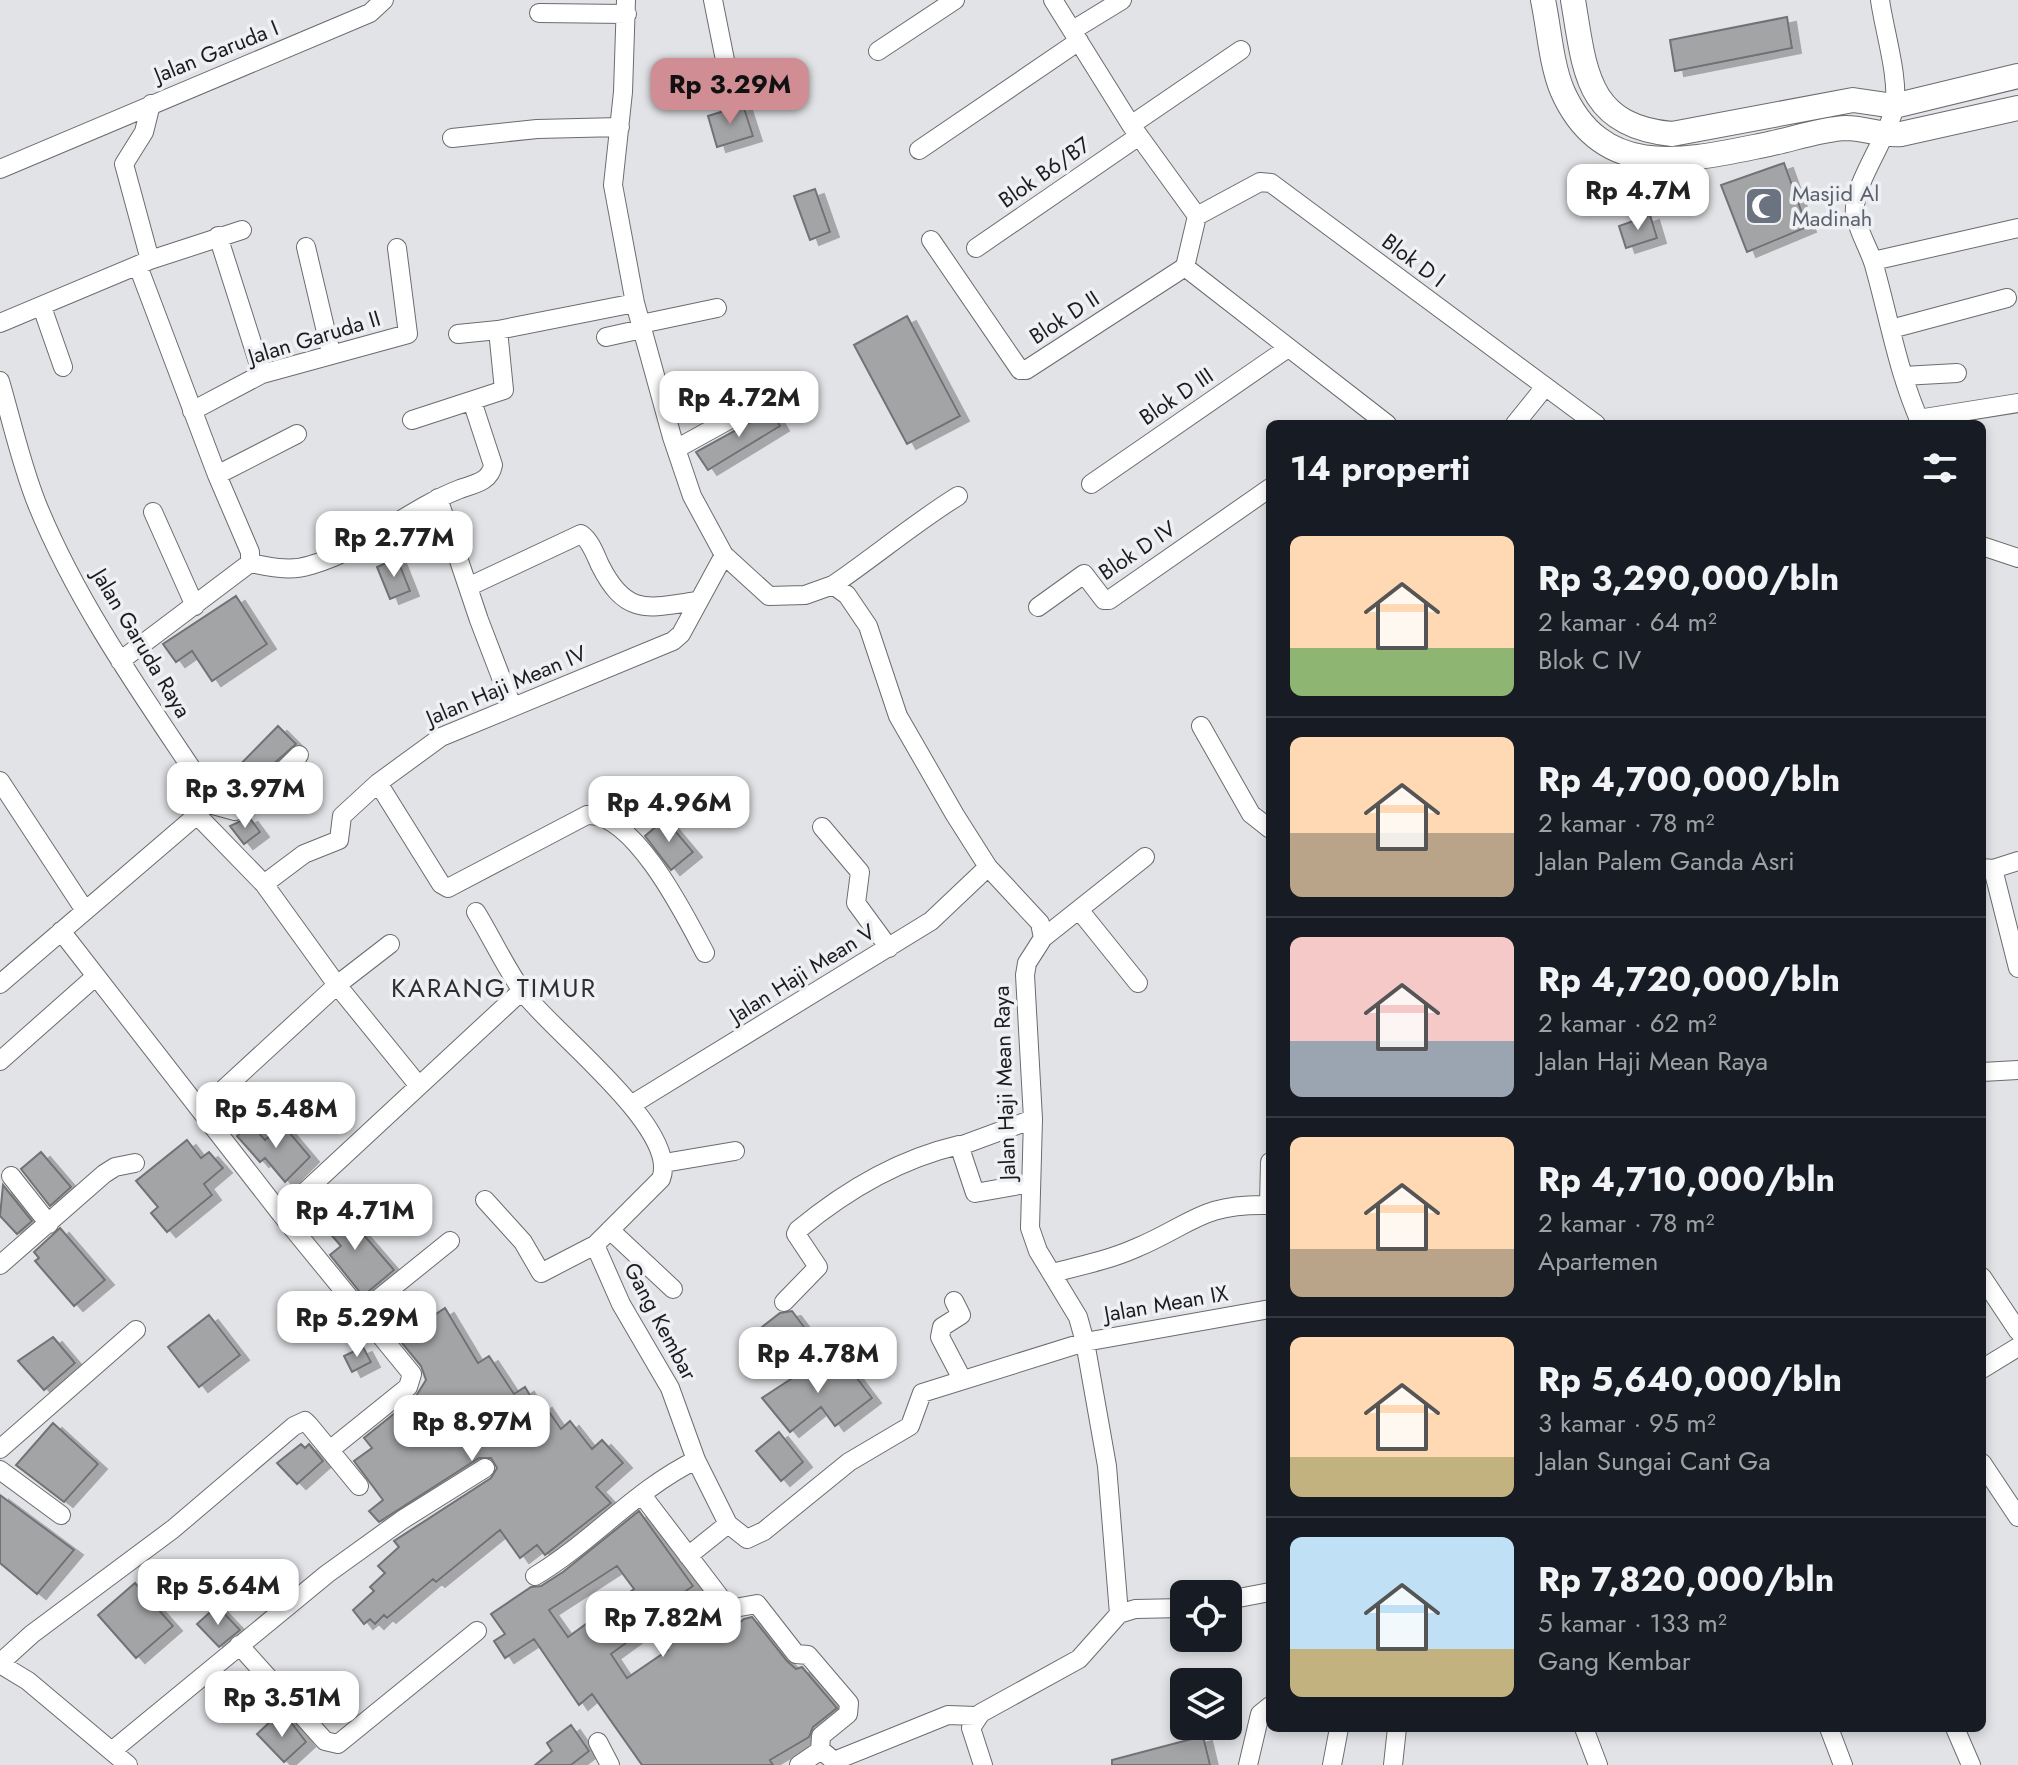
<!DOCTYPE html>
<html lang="id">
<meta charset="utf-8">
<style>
:root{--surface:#171b24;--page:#20242c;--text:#f1f3f6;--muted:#9ea1a6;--line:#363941;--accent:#d08e94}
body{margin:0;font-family:Jost,sans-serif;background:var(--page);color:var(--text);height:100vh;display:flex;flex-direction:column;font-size:30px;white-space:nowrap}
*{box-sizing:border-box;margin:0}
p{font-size:26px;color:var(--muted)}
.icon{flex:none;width:44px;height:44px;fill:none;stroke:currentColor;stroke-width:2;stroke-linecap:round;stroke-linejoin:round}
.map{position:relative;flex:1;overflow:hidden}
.details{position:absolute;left:1266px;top:420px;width:720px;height:1312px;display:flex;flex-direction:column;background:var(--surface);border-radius:12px;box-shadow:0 4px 12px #0003}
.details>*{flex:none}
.fabs{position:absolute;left:1170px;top:1580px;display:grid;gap:16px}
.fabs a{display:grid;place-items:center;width:72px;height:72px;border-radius:12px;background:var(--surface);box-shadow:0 4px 12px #0003;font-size:40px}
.price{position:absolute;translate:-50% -68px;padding:0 18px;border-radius:16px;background:#fff;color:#222;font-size:26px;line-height:52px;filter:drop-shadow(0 2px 4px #0008)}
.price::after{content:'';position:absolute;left:50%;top:48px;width:24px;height:18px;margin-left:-12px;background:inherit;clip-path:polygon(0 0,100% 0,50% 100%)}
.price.on{background:var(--accent);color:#111}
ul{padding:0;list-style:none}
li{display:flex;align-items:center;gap:24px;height:200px;padding:0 24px}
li+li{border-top:2px solid var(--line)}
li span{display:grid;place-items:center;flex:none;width:224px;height:160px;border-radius:12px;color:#555}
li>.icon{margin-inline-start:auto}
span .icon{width:96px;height:96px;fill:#fffc;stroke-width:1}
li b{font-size:34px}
h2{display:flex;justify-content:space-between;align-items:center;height:96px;padding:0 24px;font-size:34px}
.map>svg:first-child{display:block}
.building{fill:#a3a4a6;stroke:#717275;stroke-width:2;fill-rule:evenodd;filter:url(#shadow)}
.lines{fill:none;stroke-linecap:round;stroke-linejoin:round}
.street-casing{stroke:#6b6c6f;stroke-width:20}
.secondary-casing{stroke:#6b6c6f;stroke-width:26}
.street{stroke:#fff;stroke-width:18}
.secondary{stroke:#fff;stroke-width:24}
.labels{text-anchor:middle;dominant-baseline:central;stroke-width:7;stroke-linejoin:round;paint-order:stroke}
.street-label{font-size:22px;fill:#1b1c1d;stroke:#eff0f3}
.worship-label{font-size:22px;fill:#5b616d;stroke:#eff0f3;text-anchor:start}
.quarter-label{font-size:26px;letter-spacing:2px;fill:#2e2f31;stroke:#eff0f3}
</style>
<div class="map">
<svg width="2018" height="1765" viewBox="0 0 2018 1765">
<defs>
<filter id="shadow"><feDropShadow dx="9" dy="5" stdDeviation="0" flood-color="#0004"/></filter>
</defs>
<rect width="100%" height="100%" fill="#e2e3e6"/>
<!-- building -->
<path class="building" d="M 1787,17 L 1792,48 L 1675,71 L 1670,40 Z
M 743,105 L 753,136 L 717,147 L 708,116 Z
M 1784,163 L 1807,227 L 1747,252 L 1721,185 Z
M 815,189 L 830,232 L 810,240 L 794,196 Z
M 1650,215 L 1657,238 L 1626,248 L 1619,226 Z
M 907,316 L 960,416 L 907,444 L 854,345 Z
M 766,402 L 780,426 L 708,470 L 696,452 L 758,418 Z
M 397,558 L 410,591 L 390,599 L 377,567 Z
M 236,596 L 267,644 L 212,681 L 192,651 L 176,662 L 163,644 Z
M 278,726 L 296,744 L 236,797 L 222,783 Z
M 249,817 L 260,832 L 244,844 L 230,826 Z
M 665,819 L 693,852 L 671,870 L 645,836 Z
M 251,1124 L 265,1140 L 283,1125 L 310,1157 L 285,1182 L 265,1158 L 260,1162 L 237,1136 Z
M 187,1140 L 201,1158 L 209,1152 L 223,1168 L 204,1184 L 212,1195 L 167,1232 L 151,1213 L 158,1207 L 136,1181 Z
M 41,1152 L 71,1187 L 50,1206 L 21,1169 Z
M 3,1185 L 32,1221 L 17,1234 L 0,1216 Z
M 338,1205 L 394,1270 L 363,1296 L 330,1255 L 341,1246 L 319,1221 Z
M 60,1228 L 105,1280 L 74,1306 L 35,1261 L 39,1258 L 34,1252 Z
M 406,1292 L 427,1320 L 445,1308 L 478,1363 L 489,1356 L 514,1394 L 525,1387 L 537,1407 L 543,1403 L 561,1429 L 570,1421 L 592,1449 L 602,1440 L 623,1463 L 596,1487 L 611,1503 L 545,1555 L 537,1545 L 520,1558 L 500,1530 L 436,1582 L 433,1579 L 387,1618 L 384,1615 L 375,1624 L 370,1619 L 364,1624 L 353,1610 L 374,1591 L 370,1587 L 385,1573 L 378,1566 L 399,1547 L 394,1541 L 491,1478 L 497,1468 L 491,1458 L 479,1458 L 379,1522 L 369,1511 L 383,1500 L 354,1461 L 372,1448 L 364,1438 L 416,1396 L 426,1380 L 421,1366 L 378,1314 Z
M 792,1311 L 804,1327 L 778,1348 L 762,1327 L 780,1313 Z
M 209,1315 L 240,1355 L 199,1387 L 168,1347 Z
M 53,1337 L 75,1363 L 44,1390 L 18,1361 Z
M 363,1347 L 371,1362 L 352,1372 L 344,1356 Z
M 823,1358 L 836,1375 L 847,1365 L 872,1398 L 835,1426 L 821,1407 L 790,1432 L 762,1398 Z
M 53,1423 L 98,1464 L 64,1502 L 16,1465 Z
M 779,1432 L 803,1462 L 781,1481 L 756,1451 Z
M 301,1444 L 305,1448 L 309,1444 L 323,1461 L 297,1484 L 277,1463 Z
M 0,1495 L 74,1550 L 37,1594 L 0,1563 Z
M 639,1511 L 693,1586 L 683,1593 L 704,1622 L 716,1614 L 729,1631 L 744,1619 L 752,1617 L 787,1661 L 796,1669 L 802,1667 L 837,1708 L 813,1727 L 809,1737 L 770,1760 L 773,1765 L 642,1765 L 592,1694 L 579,1705 L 534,1639 L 505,1658 L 494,1641 L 505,1634 L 491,1614 L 531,1587 L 541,1586 L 563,1572 ZM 617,1566 L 634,1589 L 568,1637 L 549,1610 ZM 651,1625 L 668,1650 L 627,1678 L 611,1654 Z
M 135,1583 L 173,1626 L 136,1658 L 98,1615 Z
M 217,1606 L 240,1630 L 219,1647 L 197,1624 Z
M 287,1717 L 306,1742 L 284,1762 L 257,1734 L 271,1721 L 277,1727 Z
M 571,1725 L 589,1751 L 571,1765 L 535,1765 L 552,1751 L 547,1743 Z
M 1203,1736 L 1210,1765 L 1112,1765 L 1112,1760 Z"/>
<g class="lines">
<defs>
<path id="street" d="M 626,0 L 623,92 L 613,185 L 635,303 L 672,437 L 692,496 L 724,555 L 769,596 L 805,595 L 833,585 L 847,595 L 868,626 L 898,716 L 955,815 L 988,867 L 1040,923 L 1043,938 L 1027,963 L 1025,975 L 1033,1119 L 1030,1228 L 1038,1251 L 1078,1317 L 1085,1342 L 1107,1466 L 1119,1614
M 713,0 L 729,80
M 1053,0 L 1131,125 L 1197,216
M 1880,0 C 1884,30 1900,80 1894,109 C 1887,140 1852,185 1855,213 C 1857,230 1869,248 1874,265 C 1889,318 1898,373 1921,424
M 539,13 L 627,14
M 1073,30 L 1122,0
M 878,51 L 955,0
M 1131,125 L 1241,50
M 452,138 L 537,129 L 620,127
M 919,150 L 1079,41
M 0,169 L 370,13 L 384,0
M 1197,216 L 1260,182 L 1271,183 L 1596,424
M 218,236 L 262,374
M 931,240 L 1020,370 L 1026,370 L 1185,267
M 306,247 L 331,353
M 976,248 L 1139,136
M 150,260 L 124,164 L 144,132 L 151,104
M 1873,261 L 2018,228
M 138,266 L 217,475 L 250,552 L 250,563
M 1185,267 L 1387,424
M 1185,267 L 1197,216
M 42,307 L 63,367
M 0,323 L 150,260 L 242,230
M 641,324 L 717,308
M 1891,329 L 2007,298
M 458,334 L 498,330 L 635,303
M 606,337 L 642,329
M 1903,376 L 1957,373
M 0,381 C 12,422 21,464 37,504 C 78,605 144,697 204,787 L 206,803 L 197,815 L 0,984
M 192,411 L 262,374 L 408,334 L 397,248
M 1918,419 L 2018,403
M 412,420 L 504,390 L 498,330
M 1515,424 L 1544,388
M 676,449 L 752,407
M 217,475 L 297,434
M 1091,484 L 1288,348
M 438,498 L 479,620 L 512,706
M 153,512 L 195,606
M 1982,546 L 2018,558
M 250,563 C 271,567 290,572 311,565 C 365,550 408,509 460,489 C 474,484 490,482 493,465 L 472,401
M 833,585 C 877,555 913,524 958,496
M 470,586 L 581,534 C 590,540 595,554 600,565 C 626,617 648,608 698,601
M 1038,607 L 1084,574 L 1104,600 L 1109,600 L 1270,488
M 120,661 L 250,563
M 1201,726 L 1251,814 L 1270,829
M 0,781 L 84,909
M 378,783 L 441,884 L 448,888 L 587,815 C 634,812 686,917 705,953
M 206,803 L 235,811 L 250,803 L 299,755
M 197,815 L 264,884 L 337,985 L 419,1086
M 822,827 L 860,872 L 856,903 L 889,948
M 1982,868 L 1993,869 L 2018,968
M 1993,869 L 2018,861
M 264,884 L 304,854 L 339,840 L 342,816 L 378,783 L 441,737 L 673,641 L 681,634 L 724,555
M 1080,911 L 1138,983
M 476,912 C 492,938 505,967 523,992 C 550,1030 681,1129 661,1179 L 595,1245 L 621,1304 L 670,1388 L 696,1460 L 728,1524 L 747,1539 L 764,1531 L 849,1462 L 910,1426 L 922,1393 L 1085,1342 L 1270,1309
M 61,931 L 281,1214 L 412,1374 L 408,1387 L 331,1449
M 1043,938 L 1145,857
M 0,1061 L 96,976
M 1982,1072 L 2018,1070
M 631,1105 L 931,921 L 988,867
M 201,1110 L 337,985 L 390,944
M 960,1146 L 1033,1119
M 664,1163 L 735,1151
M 11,1176 L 49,1224
M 485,1200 L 523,1242 L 541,1273 L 595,1245
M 1269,1205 L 1270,1162
M 281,1214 L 515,997 L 524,994
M 610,1230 L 673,1289
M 0,1265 L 104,1174 L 115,1167 L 135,1163
M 1052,1273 C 1080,1266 1109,1260 1136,1248 C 1193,1224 1201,1203 1270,1205
M 1982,1277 L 2018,1331
M 954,1301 L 961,1315 L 942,1327 L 940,1337 L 962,1379
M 784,1302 L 818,1267 L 796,1234 L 798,1230 C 845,1191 899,1159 959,1145 L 975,1193 L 1031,1183
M 362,1312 L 450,1241
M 1982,1369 L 2018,1347
M 0,1449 L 136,1330
M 1982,1463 L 2018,1517
M 0,1470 L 61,1515
M 642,1495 L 729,1609 L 757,1604 L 796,1654 L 808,1655 L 849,1703 L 848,1714 L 821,1736 L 820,1751
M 688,1556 L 728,1524
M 535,1576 C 592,1542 636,1489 696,1460
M 1228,1600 L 1270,1592
M 239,1645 L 325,1741 L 338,1744 L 477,1631
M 0,1663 L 32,1634 L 173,1529 L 294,1426 L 305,1421 L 309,1425 L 359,1486
M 0,1664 L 28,1681 L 128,1765
M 1584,1728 L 1598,1765
M 1829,1728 L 1843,1765
M 1955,1728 L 1971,1765
M 598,1742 L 610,1765
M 113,1750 L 327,1574 L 402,1520 L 485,1468
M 799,1765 L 821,1750 L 834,1761 L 948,1715 L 976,1716
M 983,1765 L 971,1728 L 981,1713 L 1079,1659 L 1119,1614 L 1135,1609 L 1184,1608
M 1248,1765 L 1260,1714 L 1270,1706
M 1332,1765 L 1339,1728
M 1393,1765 L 1397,1728"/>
<path id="secondary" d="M 1543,0 C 1549,28 1551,63 1562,90 C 1603,184 1689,160 1769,144 C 1793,139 1821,129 1846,128 C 1865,128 1882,136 1901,134 L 2018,108
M 1573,0 C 1585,71 1586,126 1672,134 L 1853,100 L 1894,106 L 2018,76"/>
</defs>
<!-- street casing -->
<use href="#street" class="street-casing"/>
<!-- secondary casing -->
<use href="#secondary" class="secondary-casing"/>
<!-- street -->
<use href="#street" class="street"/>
<!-- secondary -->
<use href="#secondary" class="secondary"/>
</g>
<!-- icons -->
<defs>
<symbol id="mosque-square" viewBox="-11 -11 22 22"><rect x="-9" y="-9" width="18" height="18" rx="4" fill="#6b7280" stroke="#eff0f3"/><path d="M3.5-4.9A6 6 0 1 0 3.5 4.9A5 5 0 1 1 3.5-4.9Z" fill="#fff"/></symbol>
</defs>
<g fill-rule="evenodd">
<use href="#mosque-square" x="1742" y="184" width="44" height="44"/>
</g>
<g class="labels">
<!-- street labels -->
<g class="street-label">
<text transform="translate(216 51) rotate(-22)">Jalan Garuda I</text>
<text transform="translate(1044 172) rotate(-35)">Blok B6/B7</text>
<text transform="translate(1414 260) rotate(37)">Blok D I</text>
<text transform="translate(1064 317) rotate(-33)">Blok D II</text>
<text transform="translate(314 337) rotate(-17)">Jalan Garuda II</text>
<text transform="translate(1176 396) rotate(-34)">Blok D III</text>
<text transform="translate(1137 550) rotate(-34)">Blok D IV</text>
<text transform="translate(142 643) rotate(59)">Jalan Garuda Raya</text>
<text transform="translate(506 685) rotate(-23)">Jalan Haji Mean IV</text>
<text transform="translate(802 973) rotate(-32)">Jalan Haji Mean V</text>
<text transform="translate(1004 1083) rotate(-92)">Jalan Haji Mean Raya</text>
<text transform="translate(1166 1303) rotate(-10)">Jalan Mean IX</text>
<text transform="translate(661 1321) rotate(62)">Gang Kembar</text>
</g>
<!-- worship labels -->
<g class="worship-label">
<text x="1792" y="193">Masjid Al<tspan x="1792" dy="25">Madinah</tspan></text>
</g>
<!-- quarter labels -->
<g class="quarter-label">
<text x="494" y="988">KARANG TIMUR</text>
</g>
</g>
</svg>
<div class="fabs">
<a><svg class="icon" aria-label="locate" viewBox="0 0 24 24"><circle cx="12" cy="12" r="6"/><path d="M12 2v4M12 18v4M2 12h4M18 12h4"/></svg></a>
<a><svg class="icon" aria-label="layers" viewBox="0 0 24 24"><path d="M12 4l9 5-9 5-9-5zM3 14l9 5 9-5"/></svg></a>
</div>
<b class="price on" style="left:730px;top:126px">Rp 3.29M</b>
<b class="price" style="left:1638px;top:232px">Rp 4.7M</b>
<b class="price" style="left:739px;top:439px">Rp 4.72M</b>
<b class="price" style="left:394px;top:579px">Rp 2.77M</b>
<b class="price" style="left:245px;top:830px">Rp 3.97M</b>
<b class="price" style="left:669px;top:844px">Rp 4.96M</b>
<b class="price" style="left:276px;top:1150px">Rp 5.48M</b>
<b class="price" style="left:355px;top:1252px">Rp 4.71M</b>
<b class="price" style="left:357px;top:1359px">Rp 5.29M</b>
<b class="price" style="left:818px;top:1395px">Rp 4.78M</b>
<b class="price" style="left:472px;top:1463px">Rp 8.97M</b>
<b class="price" style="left:218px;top:1627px">Rp 5.64M</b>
<b class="price" style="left:663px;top:1659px">Rp 7.82M</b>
<b class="price" style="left:282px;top:1739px">Rp 3.51M</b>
<section class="details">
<h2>14 properti<svg class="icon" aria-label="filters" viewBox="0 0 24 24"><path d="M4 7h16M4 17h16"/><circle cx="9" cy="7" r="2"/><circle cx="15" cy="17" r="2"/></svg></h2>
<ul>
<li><span style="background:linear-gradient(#ffd9b3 70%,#8fb573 0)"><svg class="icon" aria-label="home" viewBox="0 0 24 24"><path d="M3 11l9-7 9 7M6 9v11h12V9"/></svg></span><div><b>Rp 3,290,000/bln</b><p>2 kamar · 64 m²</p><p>Blok C IV</p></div></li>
<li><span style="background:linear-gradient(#ffd9b3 60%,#b9a48a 0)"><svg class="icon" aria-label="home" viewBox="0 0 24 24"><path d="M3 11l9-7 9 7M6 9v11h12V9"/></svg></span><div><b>Rp 4,700,000/bln</b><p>2 kamar · 78 m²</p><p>Jalan Palem Ganda Asri</p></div></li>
<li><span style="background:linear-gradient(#f6c9c9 65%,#9aa5b1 0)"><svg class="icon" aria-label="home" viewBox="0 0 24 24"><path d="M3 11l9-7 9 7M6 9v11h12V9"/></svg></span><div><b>Rp 4,720,000/bln</b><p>2 kamar · 62 m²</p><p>Jalan Haji Mean Raya</p></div></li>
<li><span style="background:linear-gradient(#ffd9b3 70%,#b9a48a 0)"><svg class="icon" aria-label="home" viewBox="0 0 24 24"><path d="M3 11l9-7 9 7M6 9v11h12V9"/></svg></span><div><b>Rp 4,710,000/bln</b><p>2 kamar · 78 m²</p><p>Apartemen</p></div></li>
<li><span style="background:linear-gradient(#ffd9b3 75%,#c2b280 0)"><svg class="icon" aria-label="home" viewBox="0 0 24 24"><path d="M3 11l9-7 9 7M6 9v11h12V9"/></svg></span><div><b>Rp 5,640,000/bln</b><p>3 kamar · 95 m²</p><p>Jalan Sungai Cant Ga</p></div></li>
<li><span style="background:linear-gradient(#bfe0f5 70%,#c2b280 0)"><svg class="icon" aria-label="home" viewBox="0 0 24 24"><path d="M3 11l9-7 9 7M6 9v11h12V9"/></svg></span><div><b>Rp 7,820,000/bln</b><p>5 kamar · 133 m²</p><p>Gang Kembar</p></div></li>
</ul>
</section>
</div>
